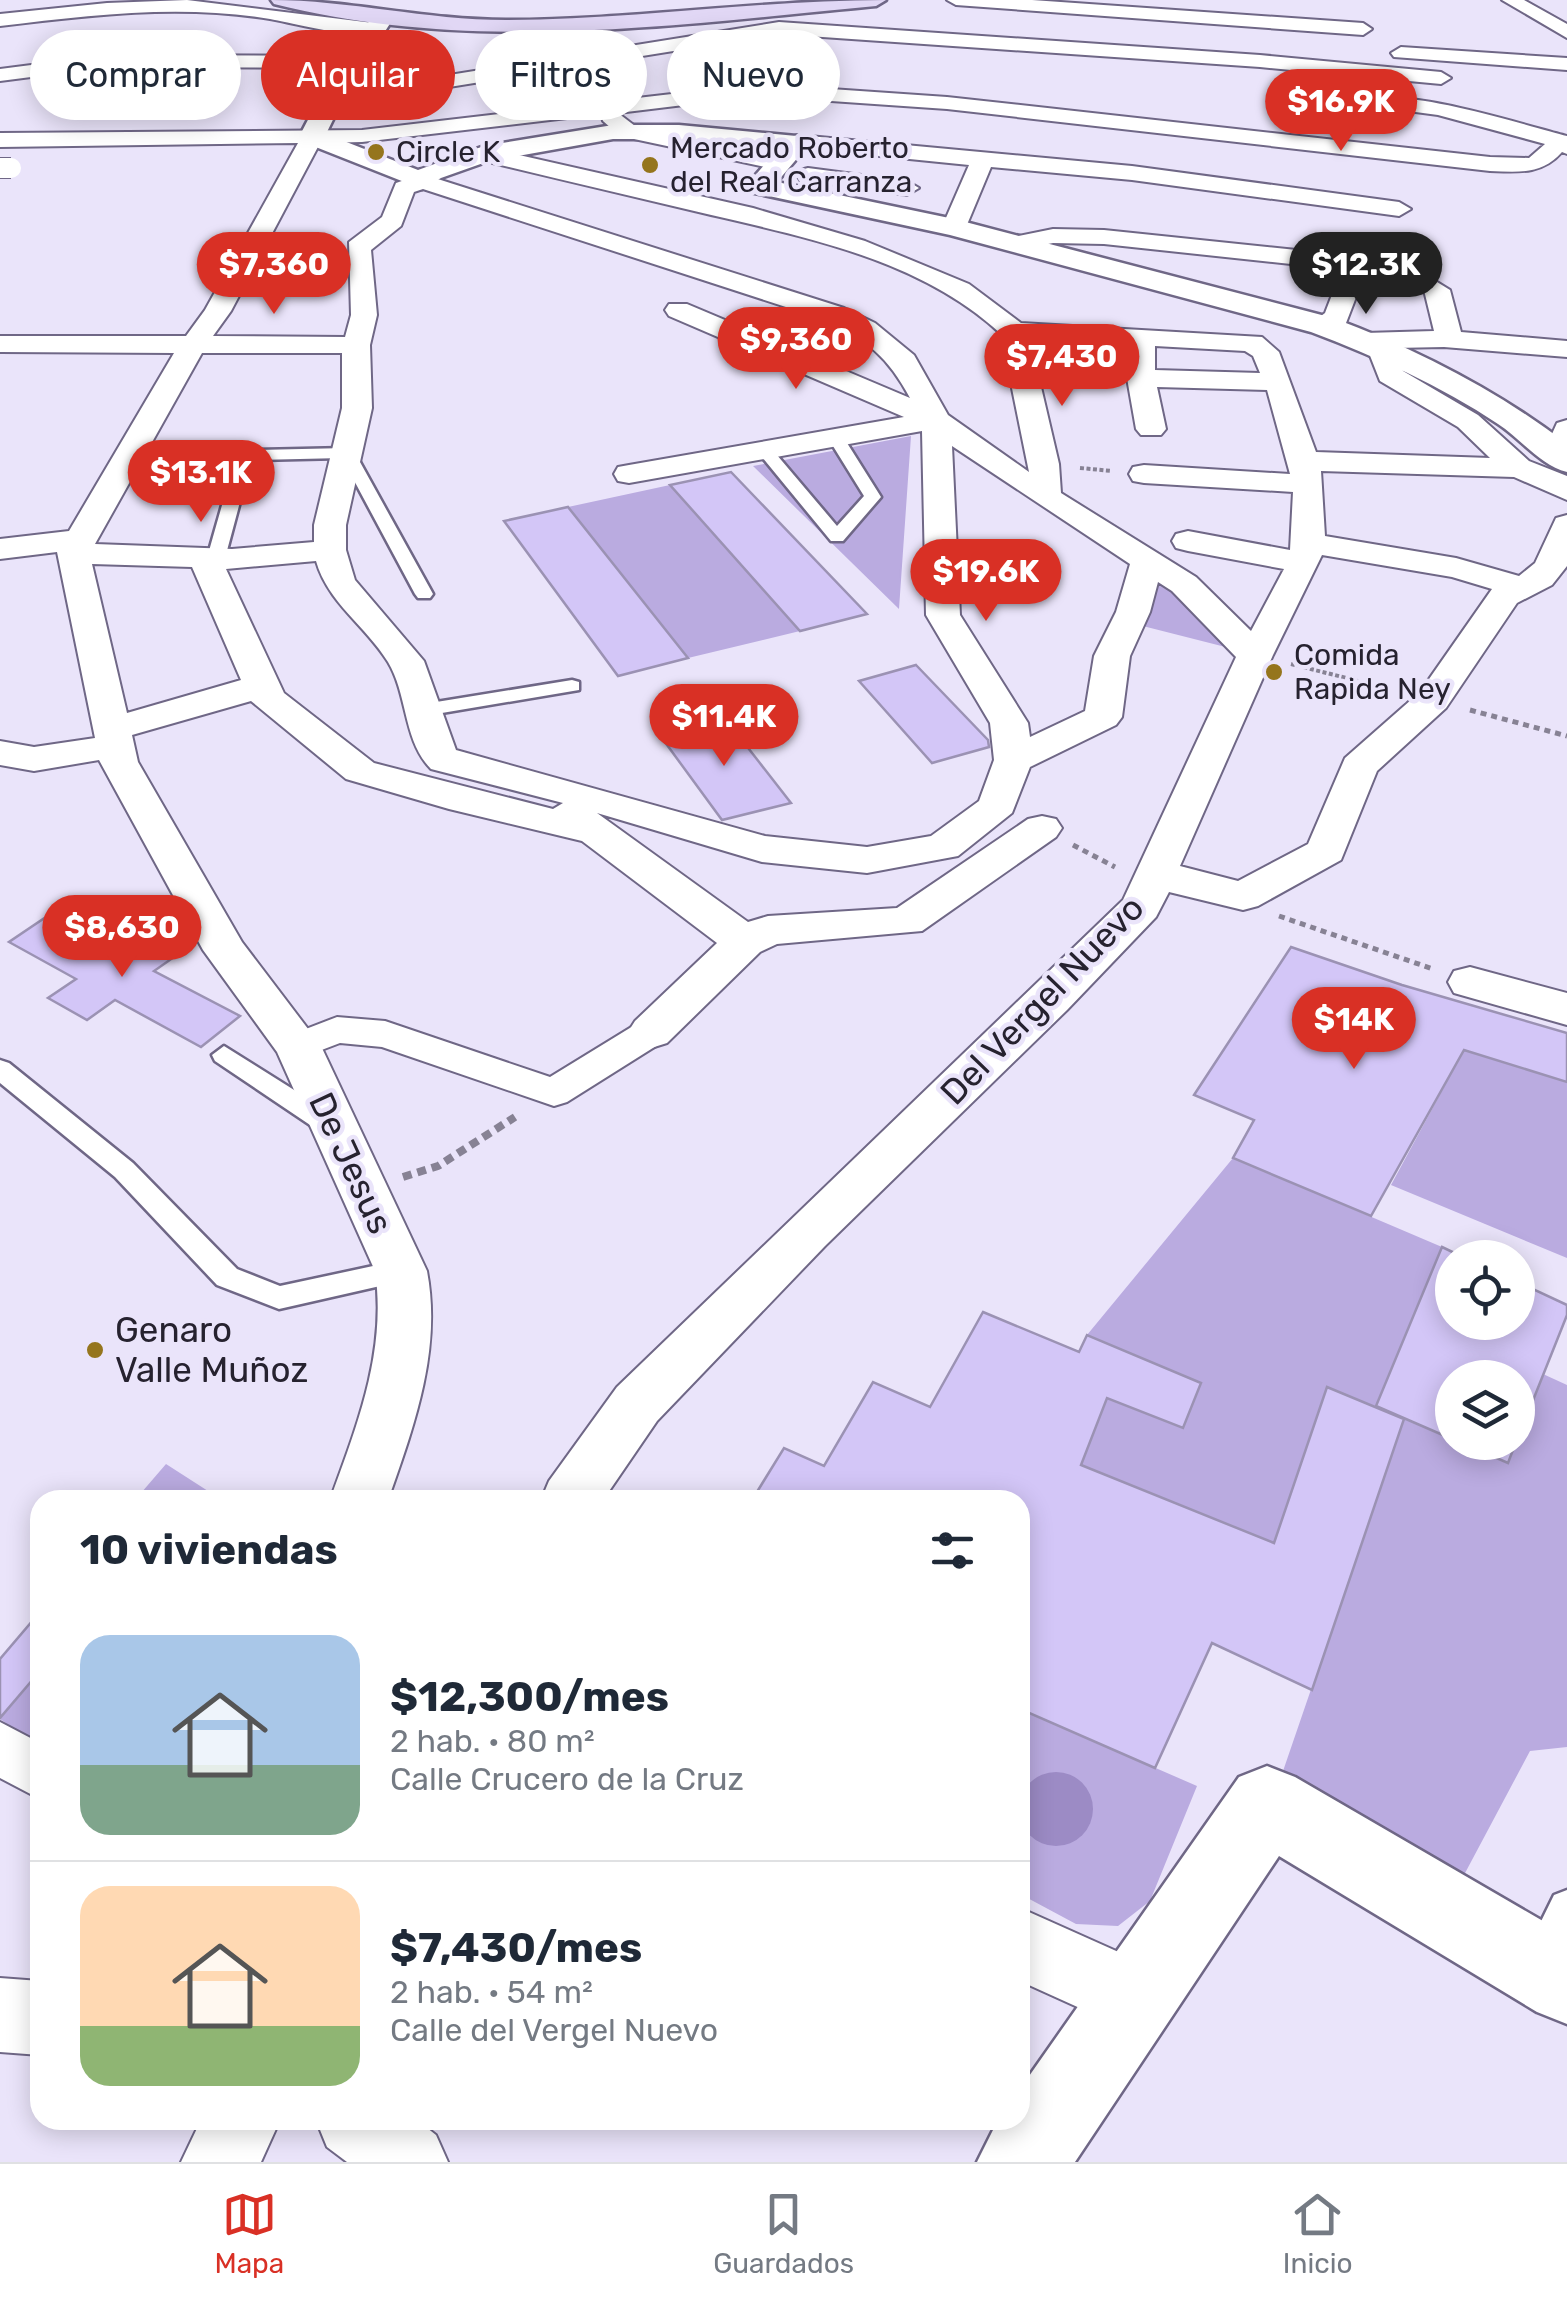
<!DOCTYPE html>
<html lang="es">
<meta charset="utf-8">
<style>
:root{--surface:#fff;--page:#f6f6f7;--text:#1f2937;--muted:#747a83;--line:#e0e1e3;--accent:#d93025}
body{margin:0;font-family:Rubik,sans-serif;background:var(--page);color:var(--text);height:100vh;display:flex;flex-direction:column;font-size:38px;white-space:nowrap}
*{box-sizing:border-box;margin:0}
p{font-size:32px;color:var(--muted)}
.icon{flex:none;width:55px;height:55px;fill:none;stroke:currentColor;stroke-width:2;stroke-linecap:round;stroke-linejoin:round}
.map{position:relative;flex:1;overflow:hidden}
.side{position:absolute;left:30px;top:1490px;width:1000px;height:640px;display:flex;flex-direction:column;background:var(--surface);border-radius:30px;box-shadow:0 5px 25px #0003}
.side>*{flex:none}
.top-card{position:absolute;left:30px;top:30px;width:1000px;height:90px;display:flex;gap:20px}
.buttons{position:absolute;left:1435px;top:1240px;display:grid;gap:20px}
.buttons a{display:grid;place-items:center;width:100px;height:100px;border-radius:50%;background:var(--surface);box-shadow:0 5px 25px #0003;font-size:50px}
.price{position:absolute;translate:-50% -85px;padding:0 22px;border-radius:35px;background:var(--accent);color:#fff;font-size:32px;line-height:65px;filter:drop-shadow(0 2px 5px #0008)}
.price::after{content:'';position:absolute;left:50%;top:60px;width:30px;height:22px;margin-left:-15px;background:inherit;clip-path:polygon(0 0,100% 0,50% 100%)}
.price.on{background:#222;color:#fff}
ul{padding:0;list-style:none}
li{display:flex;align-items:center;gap:30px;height:250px;padding:0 50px}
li+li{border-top:2px solid var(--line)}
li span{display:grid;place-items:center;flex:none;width:280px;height:200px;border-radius:30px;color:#555}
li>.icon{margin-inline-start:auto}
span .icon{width:120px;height:120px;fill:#fffc;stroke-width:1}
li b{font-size:42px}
h2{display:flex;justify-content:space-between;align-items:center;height:120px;padding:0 50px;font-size:42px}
.tag{padding:0 35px;border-radius:45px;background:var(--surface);box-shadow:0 5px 25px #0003;font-size:35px;line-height:90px}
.tag.on{background:var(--accent);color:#fff}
.dock{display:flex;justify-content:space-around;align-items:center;height:140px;border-top:2px solid var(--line);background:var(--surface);font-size:28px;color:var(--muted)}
.dock a{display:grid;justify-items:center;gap:5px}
.dock .on{color:var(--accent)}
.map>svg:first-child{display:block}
.green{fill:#baabe0}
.water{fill:#9c8bc5}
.building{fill:#d3c6f7;stroke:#9b92b3;stroke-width:2.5}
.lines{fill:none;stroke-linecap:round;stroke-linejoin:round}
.service-casing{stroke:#6f6786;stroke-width:5}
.pedestrian-casing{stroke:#6f6786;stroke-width:4}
.minor-casing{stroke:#6f6786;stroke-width:4}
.tertiary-casing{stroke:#6f6786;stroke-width:5}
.secondary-casing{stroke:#6f6786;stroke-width:5}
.path-far2{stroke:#878294;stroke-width:4;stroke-dasharray:4 2.5;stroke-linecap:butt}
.path-far1{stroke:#878294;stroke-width:5;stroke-dasharray:6 5;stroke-linecap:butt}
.path{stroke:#878294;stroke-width:8;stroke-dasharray:9 6;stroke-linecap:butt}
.service{fill:#fff;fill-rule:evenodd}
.pedestrian{fill:#fff;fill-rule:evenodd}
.minor{fill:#fff;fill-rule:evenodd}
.tertiary{fill:#fff;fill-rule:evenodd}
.secondary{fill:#e1d7f5;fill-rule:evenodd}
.minor-bridge-casing{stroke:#6f6786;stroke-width:22;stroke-linecap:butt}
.minor-bridge{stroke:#fff;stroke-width:20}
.poi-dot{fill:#95751d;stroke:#eae4fa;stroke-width:4}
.labels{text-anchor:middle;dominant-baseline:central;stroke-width:9;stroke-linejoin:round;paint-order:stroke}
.far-poi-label{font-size:30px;fill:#26222f;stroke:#eae4fa;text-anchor:start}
.street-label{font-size:35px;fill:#26222f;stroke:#eae4fa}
.poi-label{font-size:35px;fill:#26222f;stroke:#eae4fa;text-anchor:start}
</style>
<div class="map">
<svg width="1567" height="2162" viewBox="0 0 1567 2162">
<rect width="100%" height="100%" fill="#eae4fa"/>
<!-- green -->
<path class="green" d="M 911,436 L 899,609 L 753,466 Z
M 670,485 L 800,631 L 688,658 L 568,507 Z
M 1171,583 L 1253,654 L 1131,623 L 1143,589 Z
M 1464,1050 L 1567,1082 L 1567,1258 L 1391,1185 Z
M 1233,1158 L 1442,1247 L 1379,1409 L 1328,1387 L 1274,1543 L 1081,1465 L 1107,1398 L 1183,1427 L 1201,1383 L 1087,1335 Z
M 1543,1374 L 1567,1385 L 1567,1747 L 1530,1751 L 1464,1875 L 1282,1774 L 1404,1418 L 1507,1463 Z
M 166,1464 L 222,1500 L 135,1500 Z
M 40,1612 L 40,1746 L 0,1719 L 0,1659 Z
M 1020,1709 L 1197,1786 L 1150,1901 L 1118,1926 L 1076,1924 L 1020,1894 Z"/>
<!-- water -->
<path class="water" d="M1019 1809a37 37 0 1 1 74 0a37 37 0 1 1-74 0Z"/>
<!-- building -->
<path class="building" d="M 731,472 L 867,614 L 800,631 L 670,485 Z
M 568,507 L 688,658 L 618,676 L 504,521 Z
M 916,665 L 988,740 L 989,747 L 932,763 L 859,681 Z
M 724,717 L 791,803 L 722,820 L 659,734 Z
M 49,915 L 116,950 L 138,935 L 177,955 L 154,971 L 240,1016 L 201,1047 L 115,1000 L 87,1020 L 48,998 L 76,979 L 9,942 Z
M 1291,947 L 1402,985 L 1567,1033 L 1567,1082 L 1464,1050 L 1371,1216 L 1233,1158 L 1254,1120 L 1194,1095 Z
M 1442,1247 L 1465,1258 L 1452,1258 L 1452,1322 L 1518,1322 L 1518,1282 L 1567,1305 L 1567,1315 L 1518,1438 L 1518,1378 L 1452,1378 L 1452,1439 L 1376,1406 Z
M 983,1312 L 1079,1352 L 1087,1335 L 1201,1383 L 1183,1428 L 1107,1398 L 1081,1465 L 1274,1543 L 1327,1387 L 1404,1419 L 1312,1690 L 1212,1643 L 1155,1768 L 1020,1709 L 1020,1500 L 752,1500 L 784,1448 L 824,1466 L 873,1382 L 930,1407 Z
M 1460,1442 L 1516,1442 L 1508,1463 Z
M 40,1612 L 40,1671 L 0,1718 L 0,1659 Z"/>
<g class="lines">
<defs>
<path id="service" d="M 830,435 L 842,435 L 881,497 L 843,541 L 831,541 L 757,451 L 771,448 L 837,526 L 864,496 L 828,438 Z
M 347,448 L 355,453 L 433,594 L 430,598 L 418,598 L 415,594 L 342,458 L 257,460 L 249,455 L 257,450 Z
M 240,467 L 248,472 L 225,558 L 216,563 L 207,558 L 230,477 L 115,481 L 107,476 L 115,471 Z
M 572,680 L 579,682 L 579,690 L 424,716 L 414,710 L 424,704 Z
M 224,1046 L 337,1117 L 341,1124 L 337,1131 L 319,1131 L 215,1061 L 212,1055 Z
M 0,1060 L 9,1063 L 133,1163 L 237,1269 L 280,1286 L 401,1260 L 411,1263 L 415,1271 L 411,1279 L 279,1309 L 217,1285 L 115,1177 L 0,1083 Z
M 1567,1890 L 1567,1948 L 1556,1969 L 1543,1975 L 1530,1969 L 1524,1956 L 1554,1895 Z"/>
<path id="pedestrian" d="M 337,1017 L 385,1021 L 550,1077 L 638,1023 L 651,1019 L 664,1023 L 669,1032 L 664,1041 L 567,1102 L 554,1106 L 382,1047 L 340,1043 L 298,1059 L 285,1055 L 280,1046 L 285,1037 Z
M 0,1722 L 40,1743 L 40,1799 L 0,1778 Z"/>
<path id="minor" d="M 187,0 L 373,23 L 382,29 C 366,43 293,23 270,19 C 180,4 90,15 0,26 L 0,14 L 107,3 Z
M 947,0 L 1032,0 L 1363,23 L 1372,29 L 1363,35 L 956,5 Z
M 1502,0 L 1524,0 L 1567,24 L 1567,38 Z
M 779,22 L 1260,55 L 1441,72 L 1451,78 L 1441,84 L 1260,67 L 779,34 L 331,106 L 321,100 L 331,94 Z
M 1401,47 L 1567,58 L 1567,70 L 1394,57 L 1391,53 Z
M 109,55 L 352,56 L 362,62 L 352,68 L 109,67 L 0,81 L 0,69 Z
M 758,84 L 947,97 L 1490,157 L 1529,158 L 1545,144 L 1438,115 L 1378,107 L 1375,103 C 1396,84 1534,128 1567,136 L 1567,154 L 1562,152 C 1542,175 1518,172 1490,171 L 947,109 L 758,96 L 618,113 L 635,126 L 787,158 L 790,163 L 787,168 L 779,170 L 620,136 L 603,121 L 601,114 L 362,142 L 320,143 L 231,311 L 213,336 L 345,337 L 351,315 L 349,242 L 382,217 L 396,183 L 422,174 L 844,308 L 875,323 L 914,355 L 948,415 L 1029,472 L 1001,334 C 921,260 809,238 707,214 C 630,196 553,178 476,159 L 473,154 L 476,149 L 484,147 L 753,208 L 865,241 L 969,284 L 1021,323 L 1262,337 L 1279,352 L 1316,452 L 1490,458 L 1458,427 L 1380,381 L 1369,353 L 1372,349 L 1355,347 L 1351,341 L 1365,333 L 1434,331 L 1424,290 L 1437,282 L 1450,290 L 1461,332 L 1567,341 L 1567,357 L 1444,347 L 1394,348 L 1403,371 L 1478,415 L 1529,461 L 1567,476 L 1567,500 L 1514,477 L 1321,471 L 1325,536 L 1456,558 L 1519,576 L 1535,563 L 1556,518 L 1567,515 L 1567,566 L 1552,585 L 1517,603 L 1446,708 L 1377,771 L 1341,860 L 1258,906 L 1243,910 L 1169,892 L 1156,917 L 1067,1010 L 825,1246 L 657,1421 L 603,1500 L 541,1500 L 549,1481 L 617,1387 L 1123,900 L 1236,657 L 1172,591 L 1158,582 L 1150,612 L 1130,656 L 1122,717 L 1116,725 L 1030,767 L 1012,813 L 958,856 L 867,873 L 762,862 L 597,813 L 748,922 L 768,916 L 897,908 L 1028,819 L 1042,816 L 1056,819 L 1062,828 L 1056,837 L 922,931 L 777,944 L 760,952 L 667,1043 L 651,1048 L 635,1043 L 628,1032 L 635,1021 L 717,943 L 582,841 L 449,809 L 346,779 L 251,701 L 132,735 L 138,762 L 242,942 L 321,1046 L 427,1271 C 442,1350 414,1426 388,1500 L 330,1500 C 357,1426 387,1351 375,1271 L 277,1052 L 203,950 L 99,760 L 34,771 L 0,765 L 0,741 L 34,747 L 95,738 L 57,552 L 0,559 L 0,539 L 69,531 L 174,353 L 0,352 L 0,336 L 186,336 L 205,310 L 298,143 L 0,147 L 0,133 L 362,130 ZM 423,189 L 826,320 C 867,340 888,357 910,398 L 687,304 L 669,304 L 665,310 L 669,316 L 904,417 L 629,465 L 618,467 L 614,474 L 618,481 L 629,483 L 922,431 L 926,615 L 990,723 L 994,760 L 979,801 L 931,836 L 867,847 L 765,836 L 456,750 L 424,661 L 355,580 L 346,550 L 346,525 L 372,408 L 370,345 L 377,315 L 371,250 L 401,226 L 414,192 ZM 1030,340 L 1128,345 L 1127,378 L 1136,429 L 1141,435 L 1161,435 L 1166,429 L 1157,387 L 1267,390 L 1290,474 L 1144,465 L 1133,467 L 1129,474 L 1133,481 L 1144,483 L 1293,492 L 1290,550 L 1188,531 L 1176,534 L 1172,541 L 1176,548 L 1188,551 L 1284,569 L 1251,631 L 1196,577 L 1061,493 L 1059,464 ZM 1155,346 L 1245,351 L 1253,356 L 1260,373 L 1155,370 ZM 202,353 L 342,353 L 342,408 L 314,525 L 314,542 L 232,549 L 95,544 ZM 952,446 L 1130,564 L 1116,612 L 1094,656 L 1085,711 L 1030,737 L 1028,723 L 960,615 ZM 1322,555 L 1452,577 L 1492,589 L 1420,692 L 1345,758 L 1308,844 L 1238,881 L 1180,866 L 1273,655 ZM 316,561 C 328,603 366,626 388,662 C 408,695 403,741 431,769 L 563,803 L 553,809 L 374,763 L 284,693 L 226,569 ZM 92,564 L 192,567 L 241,680 L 127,713 Z
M 798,135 L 1132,166 L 1399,202 L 1411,209 L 1399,216 L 1132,180 L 991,167 L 966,227 L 954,234 L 942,227 L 969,165 L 790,147 L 787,142 L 790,137 Z
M 808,168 L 907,181 L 919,188 L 907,195 L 800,180 L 797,175 L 800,170 Z
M 1053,229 L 1104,230 L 1393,260 L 1406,268 L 1356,297 L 1346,323 L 1322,333 L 1309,325 L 1325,313 L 1335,287 L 1365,272 L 1104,244 L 1053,243 L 1018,250 L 1006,243 L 1009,238 Z
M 1567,420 L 1567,463 L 1546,462 L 1542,456 L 1557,423 Z
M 1470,967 L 1567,993 L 1567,1025 L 1454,993 L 1448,982 L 1454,971 Z
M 1020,1908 L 1161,1971 L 1171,1997 L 1161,2023 L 1135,2033 L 1020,1981 Z
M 0,1978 L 40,1981 L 40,2055 L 0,2052 Z
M 201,2120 L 280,2120 L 261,2162 L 181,2162 Z
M 316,2120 L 417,2120 L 436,2135 L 448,2162 L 347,2162 L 327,2147 Z"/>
<path id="tertiary" d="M 380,16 L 391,22 L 347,91 L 326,134 L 418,170 L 484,146 L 613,125 L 679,125 L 807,137 L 811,142 L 777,182 L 954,219 L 1333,318 C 1416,349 1497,390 1567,444 L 1567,472 C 1540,465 1521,439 1498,424 C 1441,386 1375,356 1311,332 L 950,235 L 750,192 L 746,186 L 779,148 L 679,139 L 613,139 L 489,161 L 441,178 L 422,189 L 303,142 L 299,137 L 323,91 L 372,17 Z
M 1267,1766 L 1295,1777 L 1567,1935 L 1567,2024 L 1537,2012 L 1279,1856 L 1075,2162 L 977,2162 L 998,2120 L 1020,2120 L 1020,2089 L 1239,1777 Z"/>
<path id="secondary" d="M 271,0 C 349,0 426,20 506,20 C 633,20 759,0 886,0 L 876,6 C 675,25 473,54 274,4 Z"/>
</defs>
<!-- service casing -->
<use href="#service" class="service-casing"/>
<!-- pedestrian casing -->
<use href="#pedestrian" class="pedestrian-casing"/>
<!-- minor casing -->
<use href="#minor" class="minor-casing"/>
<!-- tertiary casing -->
<use href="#tertiary" class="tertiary-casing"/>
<!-- secondary casing -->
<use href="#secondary" class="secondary-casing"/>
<!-- path-far2 -->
<path class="path-far2" d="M 1080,468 L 1112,471
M 1291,664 L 1390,689"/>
<!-- path-far1 -->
<path class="path-far1" d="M 1470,710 L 1567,736
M 1073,845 L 1115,867
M 1279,916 L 1433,969"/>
<!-- path -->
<path class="path" d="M 403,1177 L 438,1166 L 515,1117"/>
<!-- service -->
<use href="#service" class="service"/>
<!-- pedestrian -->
<use href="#pedestrian" class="pedestrian"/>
<!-- minor -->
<use href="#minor" class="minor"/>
<!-- tertiary -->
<use href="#tertiary" class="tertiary"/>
<!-- secondary -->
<use href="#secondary" class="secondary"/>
<defs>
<path id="minor-bridge" d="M 0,168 L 11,168"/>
</defs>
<!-- minor-bridge casing -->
<use href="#minor-bridge" class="minor-bridge-casing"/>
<!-- minor-bridge -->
<use href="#minor-bridge" class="minor-bridge"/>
</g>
<!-- markers -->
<g class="poi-dot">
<circle cx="376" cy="152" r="10"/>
<circle cx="650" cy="165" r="10"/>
<circle cx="1274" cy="672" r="10"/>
<circle cx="95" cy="1350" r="10"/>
</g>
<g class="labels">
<!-- far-poi labels -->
<g class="far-poi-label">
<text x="670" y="148">Mercado Roberto<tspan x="670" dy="34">del Real Carranza</tspan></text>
<text x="396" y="152">Circle K</text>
<text x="1294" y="655">Comida<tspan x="1294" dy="34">Rapida Ney</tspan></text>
</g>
<!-- street labels -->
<g class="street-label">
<text transform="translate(1042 1000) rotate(-46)">Del Vergel Nuevo</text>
<text transform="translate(351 1163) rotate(65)">De Jesus</text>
</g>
<!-- poi labels -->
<g class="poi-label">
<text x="115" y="1330">Genaro<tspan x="115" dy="40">Valle Muñoz</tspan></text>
</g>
</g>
</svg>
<div class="buttons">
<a><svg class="icon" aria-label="locate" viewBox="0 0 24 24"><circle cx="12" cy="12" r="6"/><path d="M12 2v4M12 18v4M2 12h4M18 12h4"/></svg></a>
<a><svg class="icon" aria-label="layers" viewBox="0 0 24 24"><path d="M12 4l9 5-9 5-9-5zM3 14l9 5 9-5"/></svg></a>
</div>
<b class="price" style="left:1341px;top:154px">$16.9K</b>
<b class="price" style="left:274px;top:317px">$7,360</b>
<b class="price on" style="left:1366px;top:317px">$12.3K</b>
<b class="price" style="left:796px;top:392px">$9,360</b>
<b class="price" style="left:1062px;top:409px">$7,430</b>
<b class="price" style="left:201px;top:525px">$13.1K</b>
<b class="price" style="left:986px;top:624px">$19.6K</b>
<b class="price" style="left:724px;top:769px">$11.4K</b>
<b class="price" style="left:122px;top:980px">$8,630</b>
<b class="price" style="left:1354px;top:1072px">$14K</b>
<div class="top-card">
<a class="tag">Comprar</a>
<a class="tag on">Alquilar</a>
<a class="tag">Filtros</a>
<a class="tag">Nuevo</a>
</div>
<section class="side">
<h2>10 viviendas<svg class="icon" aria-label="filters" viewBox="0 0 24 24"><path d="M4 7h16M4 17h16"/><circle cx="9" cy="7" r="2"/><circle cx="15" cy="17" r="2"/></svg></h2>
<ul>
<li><span style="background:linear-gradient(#a9c7e8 65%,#7fa58c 0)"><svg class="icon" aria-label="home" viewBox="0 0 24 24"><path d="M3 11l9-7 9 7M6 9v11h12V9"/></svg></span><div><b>$12,300/mes</b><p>2 hab. · 80 m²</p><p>Calle Crucero de la Cruz</p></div></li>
<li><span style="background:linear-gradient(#ffd9b3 70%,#8fb573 0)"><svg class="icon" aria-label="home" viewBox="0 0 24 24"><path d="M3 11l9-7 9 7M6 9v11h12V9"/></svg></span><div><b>$7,430/mes</b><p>2 hab. · 54 m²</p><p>Calle del Vergel Nuevo</p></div></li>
</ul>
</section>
</div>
<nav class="dock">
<a class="on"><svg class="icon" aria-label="map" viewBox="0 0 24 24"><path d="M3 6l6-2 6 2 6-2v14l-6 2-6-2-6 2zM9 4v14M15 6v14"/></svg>Mapa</a>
<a><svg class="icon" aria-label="saved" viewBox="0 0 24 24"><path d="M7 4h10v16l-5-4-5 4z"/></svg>Guardados</a>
<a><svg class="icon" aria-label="home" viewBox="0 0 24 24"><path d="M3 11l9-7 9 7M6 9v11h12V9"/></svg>Inicio</a>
</nav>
